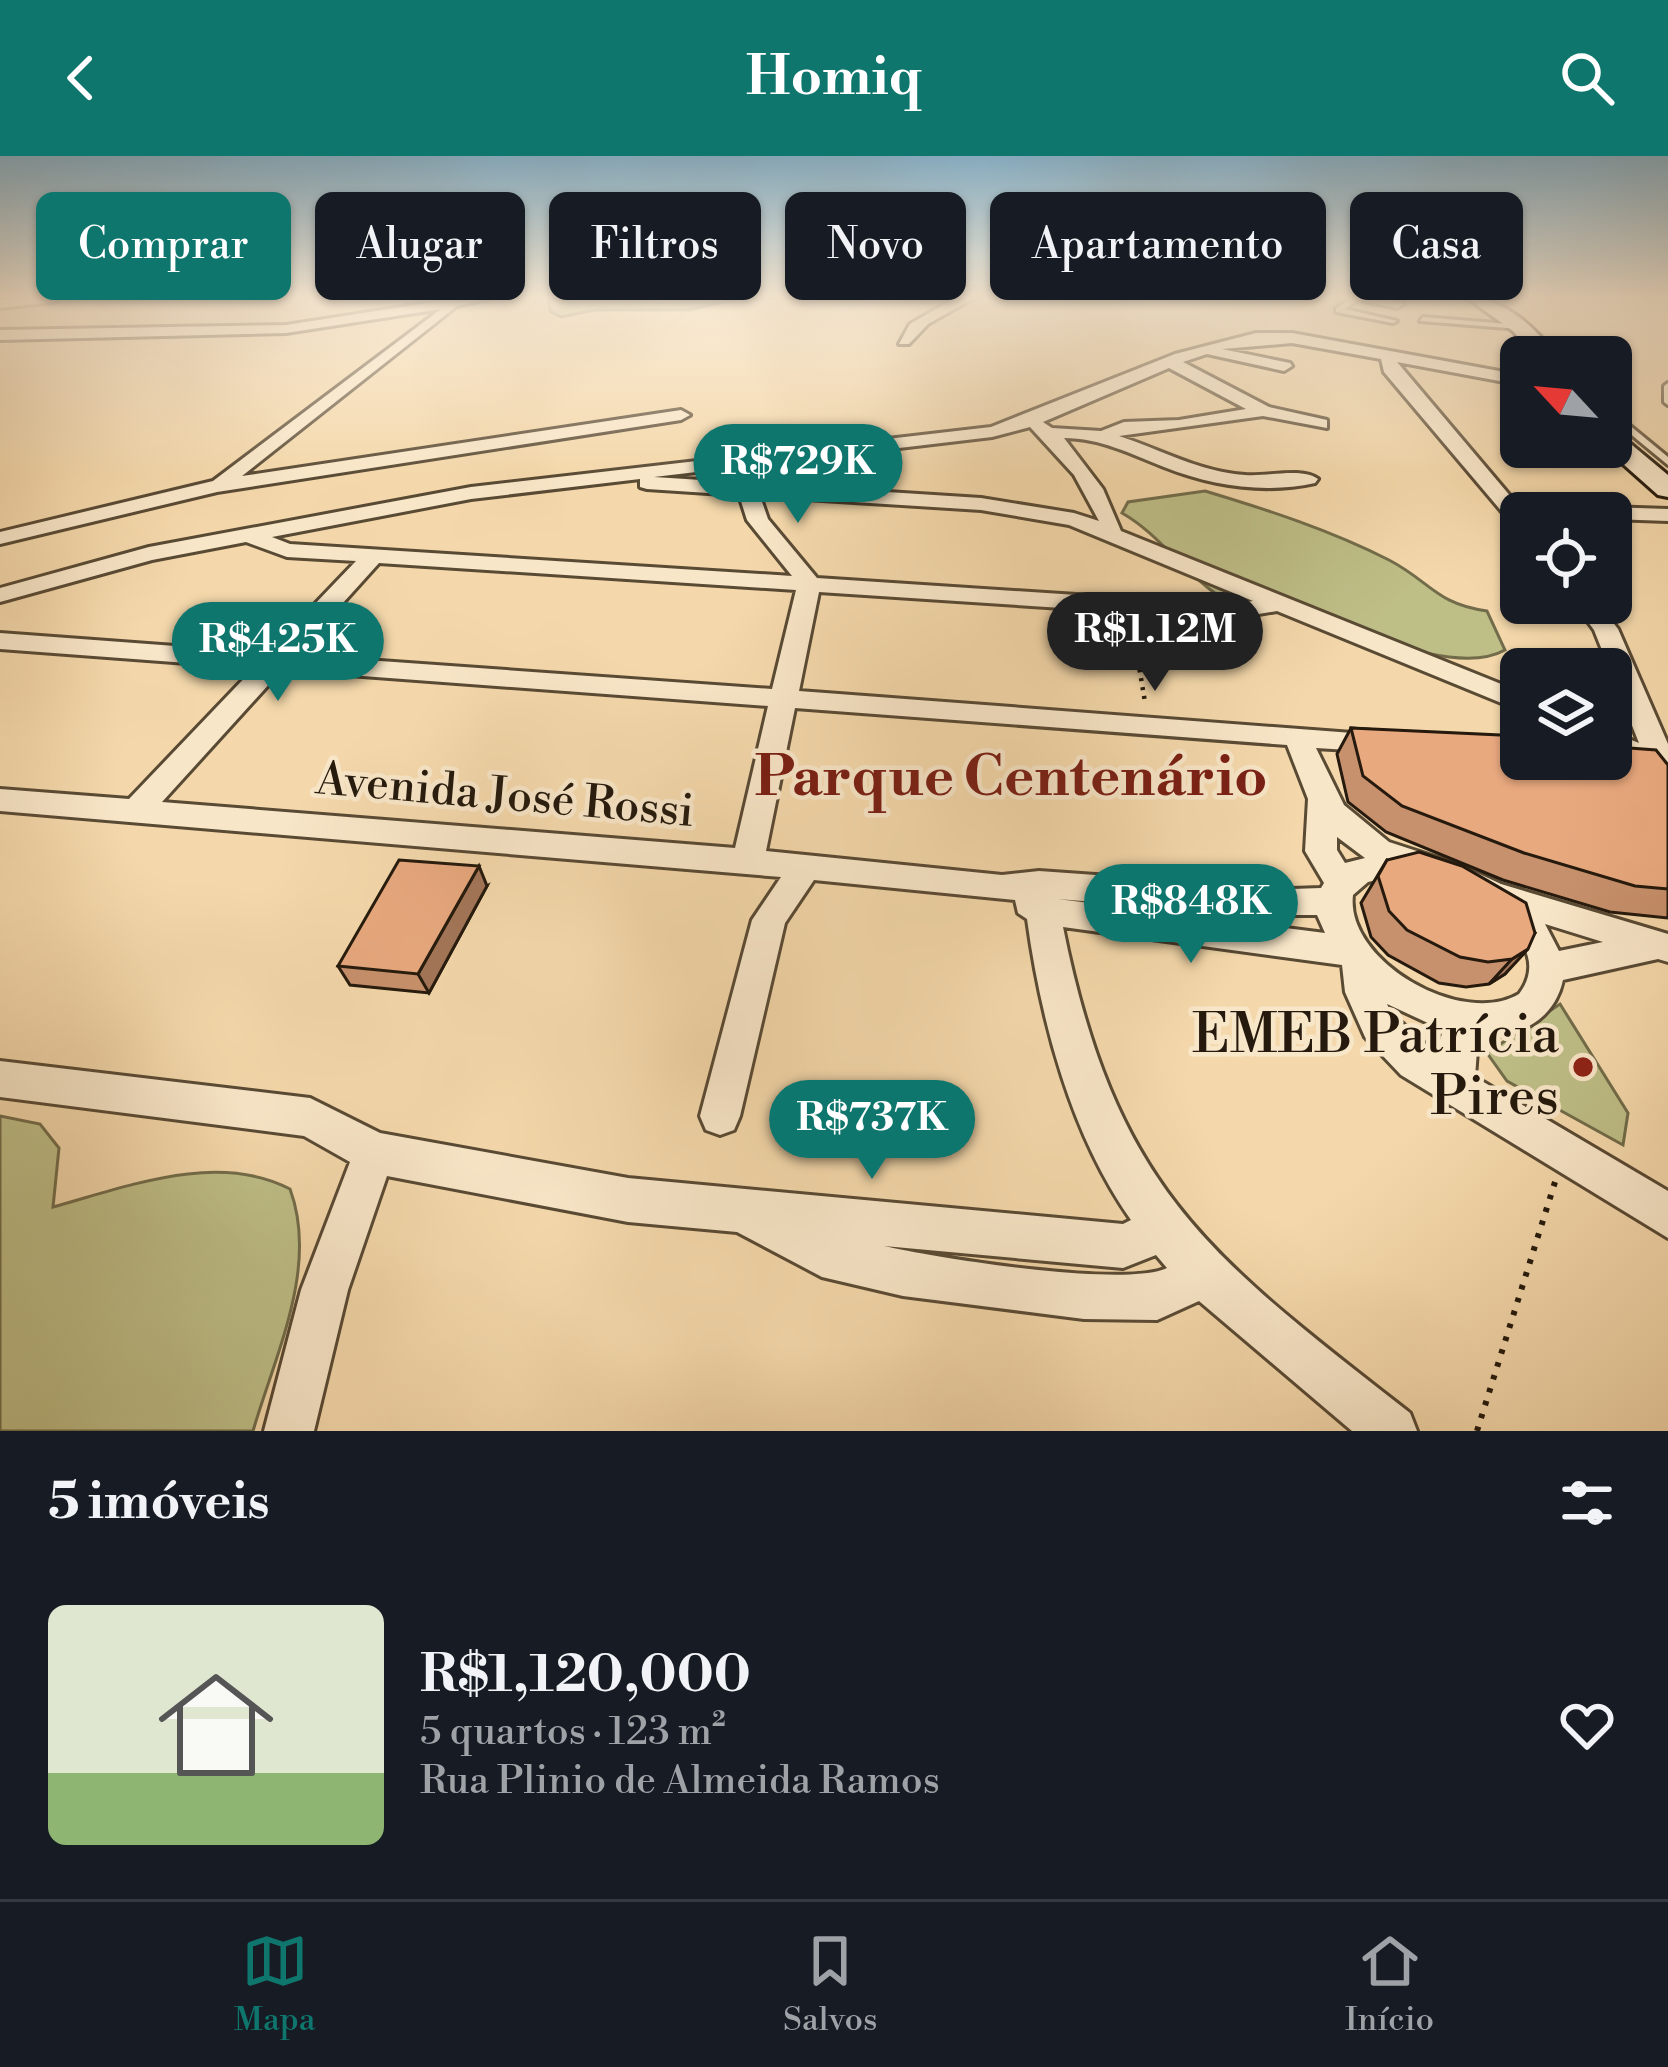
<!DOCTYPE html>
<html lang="pt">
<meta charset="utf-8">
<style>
:root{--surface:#171b24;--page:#20242c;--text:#f1f3f6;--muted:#9ea1a6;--line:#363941;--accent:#0f766e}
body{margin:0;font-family:"Libre Bodoni",serif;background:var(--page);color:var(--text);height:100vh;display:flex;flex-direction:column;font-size:45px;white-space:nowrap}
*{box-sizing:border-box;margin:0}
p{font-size:39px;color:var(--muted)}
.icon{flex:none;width:66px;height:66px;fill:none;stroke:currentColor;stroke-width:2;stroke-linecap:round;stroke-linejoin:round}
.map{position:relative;height:1275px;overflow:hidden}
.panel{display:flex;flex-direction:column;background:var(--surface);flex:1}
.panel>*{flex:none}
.banner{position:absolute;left:36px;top:36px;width:1596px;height:108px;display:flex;gap:24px}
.needle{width:78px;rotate:296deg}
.fabs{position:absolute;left:1500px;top:180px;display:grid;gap:24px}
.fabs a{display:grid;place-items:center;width:132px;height:132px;border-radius:18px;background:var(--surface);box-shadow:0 3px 9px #0004;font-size:60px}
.price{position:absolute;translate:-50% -102px;padding:0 27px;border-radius:42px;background:var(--accent);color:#fff;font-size:39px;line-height:78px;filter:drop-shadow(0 3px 6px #0008)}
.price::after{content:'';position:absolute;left:50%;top:72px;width:36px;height:27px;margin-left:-18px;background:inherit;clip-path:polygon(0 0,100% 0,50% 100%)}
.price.on{background:#222;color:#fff}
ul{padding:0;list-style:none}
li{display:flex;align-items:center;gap:36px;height:300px;padding:0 48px}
li span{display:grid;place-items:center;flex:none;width:336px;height:240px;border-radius:18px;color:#555}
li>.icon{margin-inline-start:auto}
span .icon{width:144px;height:144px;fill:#fffc;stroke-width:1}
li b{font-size:51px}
h2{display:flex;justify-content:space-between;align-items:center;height:144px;padding:0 48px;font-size:51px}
.chip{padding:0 42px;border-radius:18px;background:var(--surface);box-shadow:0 3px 9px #0004;font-size:42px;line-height:108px}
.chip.on{background:var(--accent);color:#fff}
header{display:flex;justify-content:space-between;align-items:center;height:156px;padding:0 48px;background:var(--accent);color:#fff;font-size:54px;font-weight:800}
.tab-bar{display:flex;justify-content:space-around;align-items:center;height:168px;border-top:3px solid var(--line);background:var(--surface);font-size:33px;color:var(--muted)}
.tab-bar a{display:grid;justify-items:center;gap:6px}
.tab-bar .on{color:var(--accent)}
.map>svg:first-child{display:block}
.green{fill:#bebe87;stroke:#726c4a;stroke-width:3}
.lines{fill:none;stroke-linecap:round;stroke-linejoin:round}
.lane-casing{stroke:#594a34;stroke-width:6}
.street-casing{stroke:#594a34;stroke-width:6}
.secondary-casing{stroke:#251a0d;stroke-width:6}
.path-far1{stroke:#251a0d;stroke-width:4.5;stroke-dasharray:3 6;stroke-linecap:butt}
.path{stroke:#251a0d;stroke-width:6;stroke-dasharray:4.5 9;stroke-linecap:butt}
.lane{fill:#f8e6c8;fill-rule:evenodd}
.street{fill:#f8e6c8;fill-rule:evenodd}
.secondary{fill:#f8e6c8;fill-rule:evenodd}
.wall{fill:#c8916d;stroke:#251a0d;stroke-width:3}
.shaded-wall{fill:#a37659;stroke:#251a0d;stroke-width:3}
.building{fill:#e9a97f;stroke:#251a0d;stroke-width:3}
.poi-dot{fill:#8f2418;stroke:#f8e6c8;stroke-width:4.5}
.labels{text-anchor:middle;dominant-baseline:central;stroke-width:9;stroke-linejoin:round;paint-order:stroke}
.street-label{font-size:45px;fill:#251a0d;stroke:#f8e6c8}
.near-poi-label{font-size:54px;fill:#251a0d;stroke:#f8e6c8;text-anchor:end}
.district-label{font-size:57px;font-weight:bold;fill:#7a1f14;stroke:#f8e6c8}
</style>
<header><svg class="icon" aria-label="back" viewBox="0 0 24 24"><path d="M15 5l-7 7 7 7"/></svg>Homiq<svg class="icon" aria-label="search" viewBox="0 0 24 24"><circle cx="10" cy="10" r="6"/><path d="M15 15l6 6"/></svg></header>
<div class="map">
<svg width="1668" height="1275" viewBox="0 0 1668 1275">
<rect width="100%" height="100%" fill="#f4d8ab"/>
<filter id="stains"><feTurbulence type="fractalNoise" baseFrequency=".00167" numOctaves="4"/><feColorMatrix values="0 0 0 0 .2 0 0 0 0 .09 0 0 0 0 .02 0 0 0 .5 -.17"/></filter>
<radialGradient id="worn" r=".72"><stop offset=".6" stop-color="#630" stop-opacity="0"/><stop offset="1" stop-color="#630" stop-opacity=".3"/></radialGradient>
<!-- green -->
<path class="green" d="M 548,142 L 802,142 L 737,143 L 689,154 L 595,154 L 561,161 L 550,155 Z
M 1205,335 C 1268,354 1330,374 1389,404 C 1431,426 1436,448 1487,455 L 1505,494 C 1448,526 1323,456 1264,446 C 1248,443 1234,449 1219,440 C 1183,416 1159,378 1122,357 L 1128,346 Z
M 1560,848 L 1628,957 L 1623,989 L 1507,925 L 1487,897 Z
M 0,960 L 40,968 L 59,992 L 53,1051 C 126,1031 217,995 290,1033 C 319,1111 275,1199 253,1275 L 0,1275 Z"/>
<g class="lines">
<defs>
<path id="lane" d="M 1353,142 L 1360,142 L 1345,153 L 1397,165 L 1393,167 L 1336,156 L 1336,152 Z
M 1423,161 L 1520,169 L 1524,171 L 1520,173 L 1420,165 Z
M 1668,227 L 1668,249 L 1664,246 L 1664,230 Z
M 1611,254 L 1668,301 L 1668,309 L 1611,262 Z"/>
<path id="street" d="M 61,142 L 54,146 L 0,152 L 0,144 Z
M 460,142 L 491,142 L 457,150 L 242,320 L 681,254 L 690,259 L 681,264 L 217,336 L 0,388 L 0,376 L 213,325 L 441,153 L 286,177 L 0,184 L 0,174 L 286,169 Z
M 955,142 L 974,142 L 928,168 L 909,188 L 899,188 L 910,168 Z
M 1350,142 L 1382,142 L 1404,148 L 1397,152 Z
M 1256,177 L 1292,177 L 1521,219 L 1521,229 L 1397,206 L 1517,348 L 1668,353 L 1668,365 L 1611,363 L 1611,357 L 1521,357 L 1521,372 L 1514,370 L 1384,216 L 1381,203 L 1292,187 L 1222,193 L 1290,207 L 1292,210 L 1284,215 L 1207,198 L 1183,206 L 1269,251 L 1327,264 L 1327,272 L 1263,260 L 1119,280 C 1162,294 1200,316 1245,319 C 1266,321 1302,311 1318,323 L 1315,327 C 1265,338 1212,330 1164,311 C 1131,298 1100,282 1064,282 L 1103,333 L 1121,375 L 1521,536 L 1521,555 L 1277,455 L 1229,463 L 819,436 L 799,535 L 1392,580 L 1396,587 L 1382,596 L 1316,592 L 1344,649 L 1389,686 L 1460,709 L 1501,728 L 1668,778 L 1668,806 L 1658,803 L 1563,824 C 1554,865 1518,882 1478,881 L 1475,921 L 1668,1035 L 1668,1082 L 1401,919 L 1365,881 L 1345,836 L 1342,809 L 1063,771 C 1116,1034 1209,1100 1410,1257 L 1417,1275 L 1352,1275 L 1199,1145 L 1157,1164 L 1084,1163 L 903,1140 L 822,1121 L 737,1076 L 628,1066 L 387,1020 L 348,1134 L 314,1275 L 264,1275 L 301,1134 L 350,1006 L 304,980 L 0,941 L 0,905 L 310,942 L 380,977 L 628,1022 L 1123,1068 L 1131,1064 C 1071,979 1041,865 1027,763 L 1018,757 L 1015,744 L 814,724 L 785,767 L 740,960 L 734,974 L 720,979 L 706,974 L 700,960 L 752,764 L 781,721 L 0,655 L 0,633 L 129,643 L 254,512 L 0,493 L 0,477 L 268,497 L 356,405 L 287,401 L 246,386 L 152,404 L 0,446 L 0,432 L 149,391 L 471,331 L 991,271 L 1175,198 ZM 1169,212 L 1246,253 L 1179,264 L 1124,266 L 1101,275 L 1052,272 L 1043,266 ZM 1030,271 L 1074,319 L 1099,365 L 1074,357 L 981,342 L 654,321 L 992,281 ZM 640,323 L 640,331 L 647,333 L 739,339 L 747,364 L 792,420 L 290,388 L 272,381 L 471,343 ZM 760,340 L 981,354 L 1069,369 L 1253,445 L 1229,449 L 817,422 L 768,363 ZM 379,407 L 796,434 L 772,533 L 296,499 ZM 282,514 L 768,550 L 735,692 L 162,646 ZM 795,552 L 1287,589 L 1308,643 L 1305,695 L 1324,727 L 1321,732 L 1292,733 L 1039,715 L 1002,719 L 766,695 ZM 1337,681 L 1365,702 L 1345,707 L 1337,694 ZM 1401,718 C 1444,726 1565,778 1519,838 C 1462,872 1345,805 1353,739 L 1368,726 ZM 1058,743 L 1251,759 L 1317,759 L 1325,777 ZM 1545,768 L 1603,786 L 1559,795 ZM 1387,848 L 1443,874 L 1436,898 L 1391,857 ZM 884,1090 L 1123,1112 L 1156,1099 L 1167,1112 C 1125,1132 936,1102 884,1090 Z
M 1574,447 L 1598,447 L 1618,473 L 1668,588 L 1668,632 L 1658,629 L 1651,616 L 1611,597 L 1611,576 L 1639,587 L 1594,474 Z"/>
<path id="secondary" d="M 1467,142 C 1506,142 1535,172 1558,201 L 1535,201 L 1513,175 Z
M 1611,276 L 1620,279 L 1668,319 L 1668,341 L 1658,339 L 1604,291 L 1611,291 Z"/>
</defs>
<!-- lane casing -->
<use href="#lane" class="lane-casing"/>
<!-- street casing -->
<use href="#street" class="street-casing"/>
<!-- secondary casing -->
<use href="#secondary" class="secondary-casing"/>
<!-- path-far1 -->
<path class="path-far1" d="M 1132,469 L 1145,546"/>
<!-- path -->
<path class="path" d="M 1477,1275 L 1555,1026"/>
<!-- lane -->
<use href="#lane" class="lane"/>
<!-- street -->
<use href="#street" class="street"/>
<!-- secondary -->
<use href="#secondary" class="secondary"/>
</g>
<!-- wall -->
<path class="wall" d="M 1351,572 L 1616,591 L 1668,609 L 1668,762 L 1610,756 L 1503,724 L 1386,676 L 1348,646 L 1337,598 Z
M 1387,704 L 1535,777 L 1505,818 L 1489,828 L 1466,831 L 1439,827 L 1388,799 L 1371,781 L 1361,747 Z
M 487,730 L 429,837 L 350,829 L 338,810 Z"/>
<!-- shaded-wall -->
<path class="shaded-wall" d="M 479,710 L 487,730 L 429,837 L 418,818 Z
M 1528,793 L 1505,818 L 1489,828 L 1512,803 Z"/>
<!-- building -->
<path class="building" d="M 1351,572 L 1521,580 L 1521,603 L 1611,603 L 1611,588 L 1616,591 L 1656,594 L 1668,609 L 1668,733 L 1635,730 L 1524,697 L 1402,650 L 1363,620 Z
M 1419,696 L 1462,710 L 1526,747 L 1535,777 L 1528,793 L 1512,803 L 1488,806 L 1460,801 L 1407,774 L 1389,755 L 1378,720 L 1387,704 Z
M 399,704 L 479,710 L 418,818 L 338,810 Z"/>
<!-- sky -->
<linearGradient id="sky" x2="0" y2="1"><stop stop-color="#89b6d0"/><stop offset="0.44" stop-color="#faedd9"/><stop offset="1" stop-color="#faedd9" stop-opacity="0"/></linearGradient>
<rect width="1668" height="320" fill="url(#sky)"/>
<!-- markers -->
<circle class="poi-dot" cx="1583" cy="911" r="12"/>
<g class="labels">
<!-- street labels -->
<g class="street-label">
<text transform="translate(505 640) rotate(5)">Avenida José Rossi</text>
</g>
<!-- near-poi labels -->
<g class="near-poi-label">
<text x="1559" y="880">EMEB Patrícia<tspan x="1559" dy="62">Pires</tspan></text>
</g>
<!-- district labels -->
<g class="district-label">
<text x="1011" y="622">Parque Centenário</text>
</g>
</g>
<rect width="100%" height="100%" filter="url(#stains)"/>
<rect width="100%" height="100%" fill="url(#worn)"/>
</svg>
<div class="fabs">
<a><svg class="needle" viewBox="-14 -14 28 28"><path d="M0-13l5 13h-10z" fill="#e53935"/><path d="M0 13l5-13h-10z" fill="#9ea1a6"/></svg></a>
<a><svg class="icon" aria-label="locate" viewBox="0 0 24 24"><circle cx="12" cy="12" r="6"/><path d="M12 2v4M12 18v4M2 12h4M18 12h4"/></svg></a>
<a><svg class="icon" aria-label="layers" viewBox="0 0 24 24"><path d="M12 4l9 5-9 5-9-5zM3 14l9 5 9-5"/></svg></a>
</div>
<b class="price" style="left:798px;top:370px">R$729K</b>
<b class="price on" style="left:1155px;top:538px">R$1.12M</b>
<b class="price" style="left:278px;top:548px">R$425K</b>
<b class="price" style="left:1191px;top:810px">R$848K</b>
<b class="price" style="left:872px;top:1026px">R$737K</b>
<div class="banner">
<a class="chip on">Comprar</a>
<a class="chip">Alugar</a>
<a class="chip">Filtros</a>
<a class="chip">Novo</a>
<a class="chip">Apartamento</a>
<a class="chip">Casa</a>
</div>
</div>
<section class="panel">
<h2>5 imóveis<svg class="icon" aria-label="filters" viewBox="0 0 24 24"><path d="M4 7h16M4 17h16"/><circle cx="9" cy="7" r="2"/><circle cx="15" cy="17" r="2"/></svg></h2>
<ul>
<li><span style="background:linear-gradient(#dfe7d0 70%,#8fb573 0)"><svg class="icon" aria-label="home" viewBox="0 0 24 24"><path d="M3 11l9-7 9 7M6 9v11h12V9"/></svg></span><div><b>R$1,120,000</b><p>5 quartos · 123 m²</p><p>Rua Plinio de Almeida Ramos</p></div><svg class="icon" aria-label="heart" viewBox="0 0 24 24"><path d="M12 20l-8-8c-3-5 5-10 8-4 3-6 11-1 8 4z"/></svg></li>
</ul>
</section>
<nav class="tab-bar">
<a class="on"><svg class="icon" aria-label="map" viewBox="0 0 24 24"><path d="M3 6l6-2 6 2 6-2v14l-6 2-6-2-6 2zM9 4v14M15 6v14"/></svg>Mapa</a>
<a><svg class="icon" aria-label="saved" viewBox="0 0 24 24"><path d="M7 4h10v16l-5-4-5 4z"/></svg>Salvos</a>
<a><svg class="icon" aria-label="home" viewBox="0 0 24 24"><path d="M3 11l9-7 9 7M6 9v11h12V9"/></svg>Início</a>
</nav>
